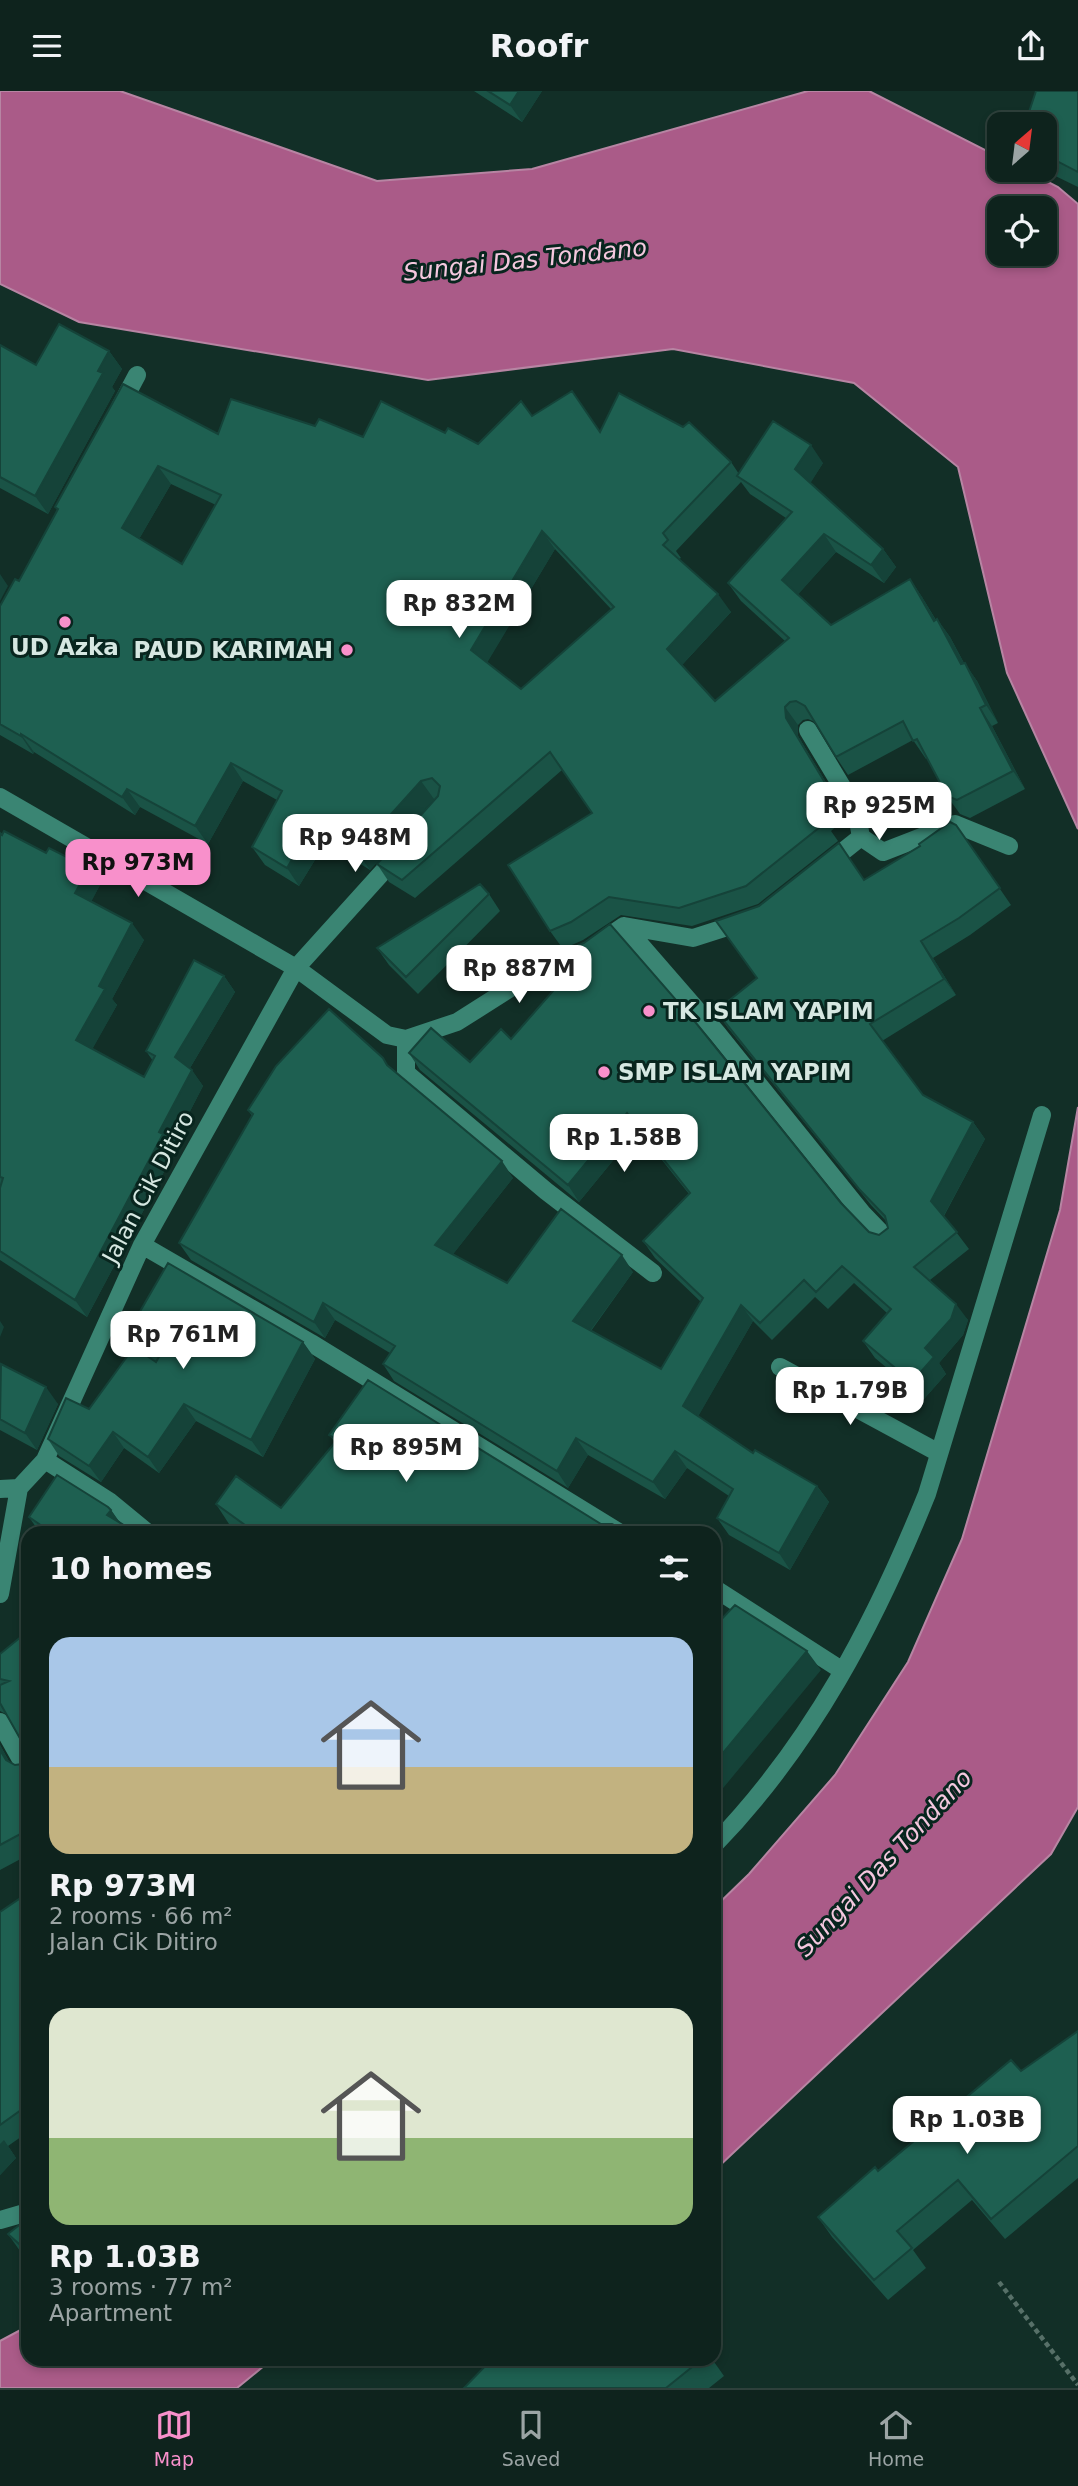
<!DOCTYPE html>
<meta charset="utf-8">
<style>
:root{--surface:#0e231d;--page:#1c2f2a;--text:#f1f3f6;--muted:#9ba4a4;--line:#2e403b;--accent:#f890cb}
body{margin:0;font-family:"DejaVu Sans",sans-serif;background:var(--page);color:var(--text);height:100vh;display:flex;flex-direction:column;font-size:26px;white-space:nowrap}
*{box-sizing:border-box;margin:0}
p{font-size:23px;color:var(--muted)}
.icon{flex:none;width:38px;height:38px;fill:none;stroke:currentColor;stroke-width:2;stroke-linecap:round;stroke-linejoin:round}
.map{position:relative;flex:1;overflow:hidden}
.drawer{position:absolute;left:21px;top:1435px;width:700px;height:840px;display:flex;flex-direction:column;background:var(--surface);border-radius:21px;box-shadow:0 4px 10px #0003,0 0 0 2px var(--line)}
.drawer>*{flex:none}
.needle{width:46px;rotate:28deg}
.buttons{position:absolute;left:987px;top:21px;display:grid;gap:14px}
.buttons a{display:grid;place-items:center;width:70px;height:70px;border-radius:14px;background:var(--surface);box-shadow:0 4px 10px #0003,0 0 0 2px var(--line);font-size:35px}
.price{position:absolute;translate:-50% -60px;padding:0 16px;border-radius:14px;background:#fff;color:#222;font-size:23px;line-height:46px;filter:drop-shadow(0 2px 4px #0008)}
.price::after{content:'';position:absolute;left:50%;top:42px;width:21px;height:16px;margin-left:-10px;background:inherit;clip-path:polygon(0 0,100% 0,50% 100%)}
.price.current{background:var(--accent);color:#111}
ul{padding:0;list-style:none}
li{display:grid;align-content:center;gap:14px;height:371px;padding:0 28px}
li span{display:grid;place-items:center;height:217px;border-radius:21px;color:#555}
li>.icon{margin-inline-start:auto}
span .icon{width:126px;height:126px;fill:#fffc;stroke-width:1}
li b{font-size:30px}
h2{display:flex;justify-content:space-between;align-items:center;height:84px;padding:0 28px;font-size:30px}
header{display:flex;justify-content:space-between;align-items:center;height:91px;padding:0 28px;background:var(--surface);font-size:32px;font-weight:700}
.menu{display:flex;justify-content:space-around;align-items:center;height:98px;border-top:2px solid var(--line);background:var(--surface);font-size:19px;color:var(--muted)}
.menu a{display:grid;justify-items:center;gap:4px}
.menu .current{color:var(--accent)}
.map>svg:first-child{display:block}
.water{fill:#aa5b88;stroke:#b785a3;stroke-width:2;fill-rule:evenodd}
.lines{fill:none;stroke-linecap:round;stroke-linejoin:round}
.path{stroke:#577068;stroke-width:4.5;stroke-dasharray:5 3.5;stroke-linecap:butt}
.minor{stroke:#3a8573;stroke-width:18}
.wall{fill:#1a5346;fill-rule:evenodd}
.shaded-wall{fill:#154339}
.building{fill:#1e6051;stroke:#154339;stroke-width:2;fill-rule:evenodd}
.poi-dot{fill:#f890cb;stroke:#08251e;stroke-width:2.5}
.labels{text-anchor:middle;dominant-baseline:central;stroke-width:6;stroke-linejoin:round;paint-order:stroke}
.poi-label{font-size:23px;font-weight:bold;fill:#d6e7e1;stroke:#08251e;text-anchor:start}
.street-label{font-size:23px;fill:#d6e7e1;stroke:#08251e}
.water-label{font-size:24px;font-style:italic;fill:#f5c8df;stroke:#08251e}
</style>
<header><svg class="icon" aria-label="menu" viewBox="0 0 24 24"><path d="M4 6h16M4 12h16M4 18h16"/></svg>Roofr<svg class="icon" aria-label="share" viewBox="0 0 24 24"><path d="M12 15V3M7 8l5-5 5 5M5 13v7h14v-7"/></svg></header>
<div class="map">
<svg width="1078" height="2297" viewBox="0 0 1078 2297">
<rect width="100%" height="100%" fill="#122f27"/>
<!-- water -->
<path class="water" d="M 0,0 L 120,0 L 377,90 L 532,78 L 808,0 L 869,0 L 999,66 L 999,79 L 1025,79 L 1058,96 L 1078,113 L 1078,738 L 1007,582 L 958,376 L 854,292 L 673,258 L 428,289 L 79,231 L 0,193 ZM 999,117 L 1045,117 L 1045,163 L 999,163 Z
M 1078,1016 L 1078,1716 L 1051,1763 L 714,2080 L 714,1817 L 749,1783 L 835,1684 L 908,1571 L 962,1448 L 1060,1119 Z
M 28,2235 L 28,2268 L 280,2268 L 270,2270 L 237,2297 L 0,2297 L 0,2250 Z"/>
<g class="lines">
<!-- path -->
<path class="path" d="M 999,2191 L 1078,2294"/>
<!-- minor -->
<path class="minor" d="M 120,316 L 137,284
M 808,639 L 856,719 L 861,746 L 826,774
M 0,706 L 296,877 L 387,944 L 406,948 L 457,931 L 528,886 L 589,859 L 624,835 L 693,847 L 743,831
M 861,746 L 883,761 L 955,733 L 1009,755
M 624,835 L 717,942 L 862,1122 L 889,1150
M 406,948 L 406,982 L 546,1100 L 653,1182
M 142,1154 L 311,1252 L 620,1442
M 780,1276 L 939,1362
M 45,1369 L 109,1410 L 148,1442
M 0,1398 L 19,1397 L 45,1369 L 142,1154 L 296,877 L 398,764
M 714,1497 L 843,1580
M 0,1503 L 19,1397
M 0,1631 L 28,1681
M 714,1754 C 812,1653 875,1532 927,1403 L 1042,1024
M 0,2129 L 28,2121"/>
</g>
<!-- wall -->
<path class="wall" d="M 474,0 L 542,0 L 522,31 Z
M 1078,0 L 1078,96 L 1043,79 L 1045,79 L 1045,33 Z
M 0,254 L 36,274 L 109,260 L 122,278 L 112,296 L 115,300 L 48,423 L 0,397 Z
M 532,325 L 731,371 L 739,383 L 823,372 L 810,392 L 883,458 L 896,476 L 884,492 L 836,461 L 798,503 L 831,534 L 910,488 L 922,506 L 936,529 L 937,528 L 950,546 L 964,572 L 977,590 L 998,632 L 992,635 L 1025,698 L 970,727 L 960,723 L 947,705 L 927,667 L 926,668 L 913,649 L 848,684 L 836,666 L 815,631 L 808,628 L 803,629 L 798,634 L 798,645 L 845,723 L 846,727 L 831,740 L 838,750 L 758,813 L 692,835 L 621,824 L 583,849 L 563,858 L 550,840 L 592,722 L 562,679 L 415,807 L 389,791 L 377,773 L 436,708 L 434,708 L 370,779 L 326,751 L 299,795 L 265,774 L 252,756 L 277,709 L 243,690 L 208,753 L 140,716 L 135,724 L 34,661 L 33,663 L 0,644 L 0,515 L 19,490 L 57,419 L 55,416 L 218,343 L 315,335 L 363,346 L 445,342 L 478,353 ZM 741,391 L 750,403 L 786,427 L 728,492 L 741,510 L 785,550 L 715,610 L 682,574 L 731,521 L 679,468 L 681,467 L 676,460 ZM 171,393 L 216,414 L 182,473 L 139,448 ZM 555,458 L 611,518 L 521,598 L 487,571 Z
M 956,734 L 1011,814 L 970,844 L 933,867 L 956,904 L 882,950 L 923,1004 L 973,1031 L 985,1048 L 944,1125 L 969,1158 L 930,1189 L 968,1229 L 963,1244 L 939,1272 L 946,1283 L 924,1308 L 875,1267 L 863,1250 L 887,1222 L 854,1192 L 828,1218 L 815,1206 L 772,1249 L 753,1230 L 698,1325 L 753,1362 L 817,1395 L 829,1411 L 790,1479 L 729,1444 L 717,1427 L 729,1405 L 687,1377 L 665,1408 L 588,1364 L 568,1397 L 394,1290 L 383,1273 L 390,1262 L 335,1229 L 325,1247 L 191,1169 L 179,1152 L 252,1025 L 248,1019 L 389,976 L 513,1087 L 453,1163 L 507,1192 L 633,1181 L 591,1240 L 661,1278 L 701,1211 L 655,1167 L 643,1150 L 689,1103 L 638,1039 L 579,1111 L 420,979 L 409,962 L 470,971 L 511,948 L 841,1112 L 869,1141 L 879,1144 L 888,1137 L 887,1131 L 871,1114 L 728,937 L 716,920 L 757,888 L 864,789 Z
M 0,742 L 100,794 L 91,810 L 144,849 L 112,908 L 117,914 L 92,958 L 144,986 L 153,970 L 146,960 L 224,885 L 235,901 L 190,977 L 203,995 L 172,1055 L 175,1060 L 87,1226 L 0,1169 Z
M 489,803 L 500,820 L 418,903 L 389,874 L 377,857 Z
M 127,1243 L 303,1251 L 315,1268 L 263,1366 L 196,1330 L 159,1382 L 124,1357 L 101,1391 L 59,1365 L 48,1348 L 89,1318 L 138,1259 Z
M 0,1274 L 58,1313 L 37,1359 L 0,1339 Z
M 329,1344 L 601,1433 L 622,1442 L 242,1442 L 229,1433 L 216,1413 L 281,1417 L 335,1351 Z
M 111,1419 L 120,1432 L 137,1442 L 40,1442 L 29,1426 Z
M 28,1540 L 28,1764 L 0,1779 L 0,1654 L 10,1672 L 15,1674 L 22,1673 L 26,1668 L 26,1658 L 6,1623 L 0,1620 L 0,1563 Z
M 28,1802 L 28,2041 L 8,2055 L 16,2067 L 0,2084 L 0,1821 Z
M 1078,1940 L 1078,2087 L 1005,2148 L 972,2109 L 913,2159 L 926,2177 L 888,2209 L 832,2146 L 818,2126 L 878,2080 Z
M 28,2127 L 28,2167 L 20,2160 L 8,2143 Z
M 511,2268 L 712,2268 L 724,2285 L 709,2297 L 464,2297 L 503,2274 Z"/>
<!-- shaded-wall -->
<path class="shaded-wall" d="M 519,0 L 542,0 L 522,31 L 510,14 Z
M 109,260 L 122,278 L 112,296 L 115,300 L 48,423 L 35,405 Z
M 811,354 L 823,372 L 808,396 L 795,378 Z
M 158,375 L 171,393 L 135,455 L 122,437 Z
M 542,440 L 555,458 L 484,577 L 471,559 Z
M 824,443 L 836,461 L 795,507 L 782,489 Z
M 883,458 L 896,476 L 884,492 L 871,474 Z
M 0,483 L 8,495 L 0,510 Z
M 910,488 L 922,506 L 947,548 L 934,530 Z
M 718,503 L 731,521 L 680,576 L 667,558 Z
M 937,528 L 950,546 L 974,591 L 961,573 Z
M 965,572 L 977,590 L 998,632 L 986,614 Z
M 785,616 L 798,634 L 798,645 L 845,723 L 846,727 L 833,709 L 786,627 Z
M 980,617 L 992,635 L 1025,698 L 1013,680 Z
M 21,643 L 34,661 L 33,663 L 21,645 Z
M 231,672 L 243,690 L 208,753 L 195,735 Z
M 421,690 L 434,708 L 370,779 L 357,761 Z
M 127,698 L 140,716 L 135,724 L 122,706 Z
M 313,733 L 326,751 L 299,795 L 287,777 Z
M 89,777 L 100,794 L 87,819 L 75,802 Z
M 132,832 L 144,849 L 112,908 L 117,914 L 88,966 L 76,949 L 99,895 Z
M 921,850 L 933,867 L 956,904 L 944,888 Z
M 224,885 L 235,901 L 187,982 L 175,966 Z
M 192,979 L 203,995 L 172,1055 L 175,1060 L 87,1226 L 75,1209 L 159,1041 Z
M 627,1022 L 638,1039 L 579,1111 L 568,1094 Z
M 973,1031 L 985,1048 L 943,1126 L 931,1110 Z
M 502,1070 L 513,1087 L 447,1171 L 435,1154 Z
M 622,1164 L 633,1181 L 585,1247 L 573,1230 Z
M 323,1212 L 335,1229 L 325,1247 L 314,1231 Z
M 956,1213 L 968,1229 L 963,1244 L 939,1272 L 946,1283 L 924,1308 L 912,1291 L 925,1257 Z
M 741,1214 L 753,1230 L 695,1331 L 683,1315 Z
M 0,1230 L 4,1236 L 0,1246 Z
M 303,1251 L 315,1268 L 263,1366 L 251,1349 Z
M 46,1296 L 58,1313 L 37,1359 L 25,1342 Z
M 184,1313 L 196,1330 L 159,1382 L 148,1366 Z
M 113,1341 L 124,1357 L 101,1391 L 89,1375 Z
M 576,1347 L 588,1364 L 568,1397 L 557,1380 Z
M 675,1360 L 687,1377 L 665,1408 L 653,1391 Z
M 817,1395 L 829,1411 L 790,1479 L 779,1462 Z
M 111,1419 L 123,1436 L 107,1424 Z
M 618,1436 L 622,1442 L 616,1442 L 615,1440 Z
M 807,1560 L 821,1579 L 719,1702 L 714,1696 L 714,1673 Z
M 0,1654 L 18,1687 L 0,1659 Z
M 4,2049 L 16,2067 L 0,2084 L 0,2053 Z"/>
<!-- building -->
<path class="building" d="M 488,0 L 519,0 L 510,14 Z
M 1036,0 L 1078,0 L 1078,81 L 1045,64 L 1045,33 L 1025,33 Z
M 59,233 L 109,260 L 98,280 L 103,282 L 35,405 L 0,386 L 0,254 L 36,274 Z
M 123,293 L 218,343 L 231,308 L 315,335 L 319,328 L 363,346 L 381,310 L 445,342 L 448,337 L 478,353 L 521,310 L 532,325 L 572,300 L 600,341 L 619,302 L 683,336 L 689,331 L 731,371 L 663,442 L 668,449 L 663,454 L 718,503 L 667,558 L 715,610 L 789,547 L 728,492 L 792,421 L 737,385 L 773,330 L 811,354 L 795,378 L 883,458 L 871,474 L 824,443 L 782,489 L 831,534 L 910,488 L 934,530 L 937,528 L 961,573 L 965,572 L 986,614 L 980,617 L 1013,680 L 957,709 L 947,705 L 917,648 L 913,650 L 903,630 L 836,666 L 805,615 L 796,610 L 790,611 L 785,616 L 786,627 L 833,705 L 833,709 L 818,722 L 825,732 L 746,795 L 679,817 L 609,806 L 571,831 L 550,840 L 508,774 L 592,722 L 550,661 L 402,789 L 377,773 L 438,705 L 440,695 L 432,687 L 421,690 L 357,761 L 313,733 L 287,777 L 252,756 L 282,700 L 231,672 L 195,735 L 127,698 L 122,706 L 21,643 L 21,645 L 0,633 L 0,515 L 15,488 L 19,490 L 58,418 L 55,416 ZM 158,375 L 221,404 L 182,473 L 122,437 ZM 542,440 L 614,516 L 521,598 L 471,559 Z
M 950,731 L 956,734 L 1000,797 L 959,827 L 921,850 L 944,888 L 870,933 L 923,1004 L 973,1031 L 931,1110 L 957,1141 L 914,1176 L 956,1213 L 951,1228 L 925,1257 L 934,1266 L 912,1291 L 863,1250 L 891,1218 L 842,1175 L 816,1201 L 804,1189 L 760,1232 L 741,1214 L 683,1315 L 753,1362 L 755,1359 L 817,1395 L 779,1462 L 717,1427 L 733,1398 L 675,1360 L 653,1391 L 576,1347 L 557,1380 L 383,1273 L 395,1255 L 323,1212 L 314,1231 L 179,1152 L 253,1023 L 248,1019 L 276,975 L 329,918 L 383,967 L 387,974 L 502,1070 L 435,1154 L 507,1192 L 561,1118 L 622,1164 L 573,1230 L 661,1278 L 703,1207 L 643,1150 L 690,1102 L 627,1022 L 568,1094 L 409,962 L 431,937 L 470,971 L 501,938 L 511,948 L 574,876 L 563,861 L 584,852 L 610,833 L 696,932 L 841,1112 L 869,1141 L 879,1144 L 888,1137 L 885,1125 L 859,1098 L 716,920 L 757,887 L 716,830 L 759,815 L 839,752 L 864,789 L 920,755 L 919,753 Z
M 4,740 L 46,762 L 49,757 L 89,777 L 75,802 L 132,832 L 99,895 L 105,898 L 76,949 L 144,986 L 155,965 L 146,960 L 194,869 L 224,885 L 175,966 L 192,979 L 159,1041 L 163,1043 L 75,1209 L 0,1160 L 0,1097 L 3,1087 L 0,1086 L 0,742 L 2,744 Z
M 480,793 L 489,803 L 406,886 L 377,857 Z
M 168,1172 L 303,1251 L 251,1349 L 184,1313 L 148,1366 L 113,1341 L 89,1375 L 48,1348 L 66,1307 L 89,1318 L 134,1256 L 156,1271 L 160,1264 L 127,1243 Z
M 1,1273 L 46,1296 L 25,1342 L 0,1328 Z
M 368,1289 L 601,1433 L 612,1433 L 618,1436 L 615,1440 L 617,1442 L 256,1442 L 216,1413 L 236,1385 L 281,1417 L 337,1349 L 329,1344 Z
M 57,1384 L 108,1416 L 111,1419 L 107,1424 L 137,1442 L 52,1442 L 29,1426 Z
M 735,1514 L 807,1560 L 714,1673 L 714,1536 Z
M 28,1540 L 28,1739 L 0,1754 L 0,1659 L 6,1669 L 15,1674 L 22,1673 L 26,1668 L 26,1658 L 0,1612 L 0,1594 L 9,1590 L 0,1588 L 0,1563 Z
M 28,1802 L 28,2014 L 0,2034 L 0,1821 Z
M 1078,1940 L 1078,2055 L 991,2128 L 958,2089 L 897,2140 L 912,2157 L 874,2189 L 818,2126 L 875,2076 L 878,2080 L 1011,1969 L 1021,1980 Z
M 28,2127 L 28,2161 L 8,2143 Z
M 492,2268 L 496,2268 L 503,2274 L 511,2268 L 702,2268 L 666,2297 L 464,2297 Z"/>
<!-- markers -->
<g class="poi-dot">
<circle cx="65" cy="531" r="7"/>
<circle cx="347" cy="559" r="7"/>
<circle cx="649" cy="920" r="7"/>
<circle cx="604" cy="981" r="7"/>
</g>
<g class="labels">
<!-- poi labels -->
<g class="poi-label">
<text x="65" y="556" text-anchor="middle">UD Azka</text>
<text x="333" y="559" text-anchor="end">PAUD KARIMAH</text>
<text x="663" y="920">TK ISLAM YAPIM</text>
<text x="618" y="981">SMP ISLAM YAPIM</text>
</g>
<!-- street labels -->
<g class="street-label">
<text transform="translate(148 1096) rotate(-62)">Jalan Cik Ditiro</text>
</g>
<!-- water labels -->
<g class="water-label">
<text transform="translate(525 169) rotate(-6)">Sungai Das Tondano</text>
<text transform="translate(884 1772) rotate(-47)">Sungai Das Tondano</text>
</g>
</g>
</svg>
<div class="buttons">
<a><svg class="needle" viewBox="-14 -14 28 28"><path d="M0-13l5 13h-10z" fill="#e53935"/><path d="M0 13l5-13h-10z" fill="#9ba4a4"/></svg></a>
<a><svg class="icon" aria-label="locate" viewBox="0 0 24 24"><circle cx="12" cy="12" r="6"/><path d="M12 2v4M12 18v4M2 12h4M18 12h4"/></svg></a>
</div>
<b class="price" style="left:459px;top:549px">Rp 832M</b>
<b class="price" style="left:879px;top:751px">Rp 925M</b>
<b class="price" style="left:355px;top:783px">Rp 948M</b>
<b class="price current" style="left:138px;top:808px">Rp 973M</b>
<b class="price" style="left:519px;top:914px">Rp 887M</b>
<b class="price" style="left:624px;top:1083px">Rp 1.58B</b>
<b class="price" style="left:183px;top:1280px">Rp 761M</b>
<b class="price" style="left:850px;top:1336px">Rp 1.79B</b>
<b class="price" style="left:406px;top:1393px">Rp 895M</b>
<b class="price" style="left:967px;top:2065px">Rp 1.03B</b>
<section class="drawer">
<h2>10 homes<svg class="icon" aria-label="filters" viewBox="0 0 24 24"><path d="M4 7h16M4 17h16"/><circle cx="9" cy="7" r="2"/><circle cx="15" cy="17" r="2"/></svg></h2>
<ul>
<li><span style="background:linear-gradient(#a9c7e8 60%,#c2b280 0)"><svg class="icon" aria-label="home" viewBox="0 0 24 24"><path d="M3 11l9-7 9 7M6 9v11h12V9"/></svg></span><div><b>Rp 973M</b><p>2 rooms · 66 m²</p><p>Jalan Cik Ditiro</p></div></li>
<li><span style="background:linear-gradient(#dfe7d0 60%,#8fb573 0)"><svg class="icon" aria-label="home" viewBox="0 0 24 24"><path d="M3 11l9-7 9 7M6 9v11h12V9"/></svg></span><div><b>Rp 1.03B</b><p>3 rooms · 77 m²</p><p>Apartment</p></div></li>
</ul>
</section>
</div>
<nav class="menu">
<a class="current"><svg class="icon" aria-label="map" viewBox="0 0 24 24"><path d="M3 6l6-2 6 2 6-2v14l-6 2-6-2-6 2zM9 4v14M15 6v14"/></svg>Map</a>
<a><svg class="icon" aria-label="saved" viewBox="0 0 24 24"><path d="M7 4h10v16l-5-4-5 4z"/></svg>Saved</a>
<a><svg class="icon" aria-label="home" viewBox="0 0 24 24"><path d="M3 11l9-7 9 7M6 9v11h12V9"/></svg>Home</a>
</nav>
